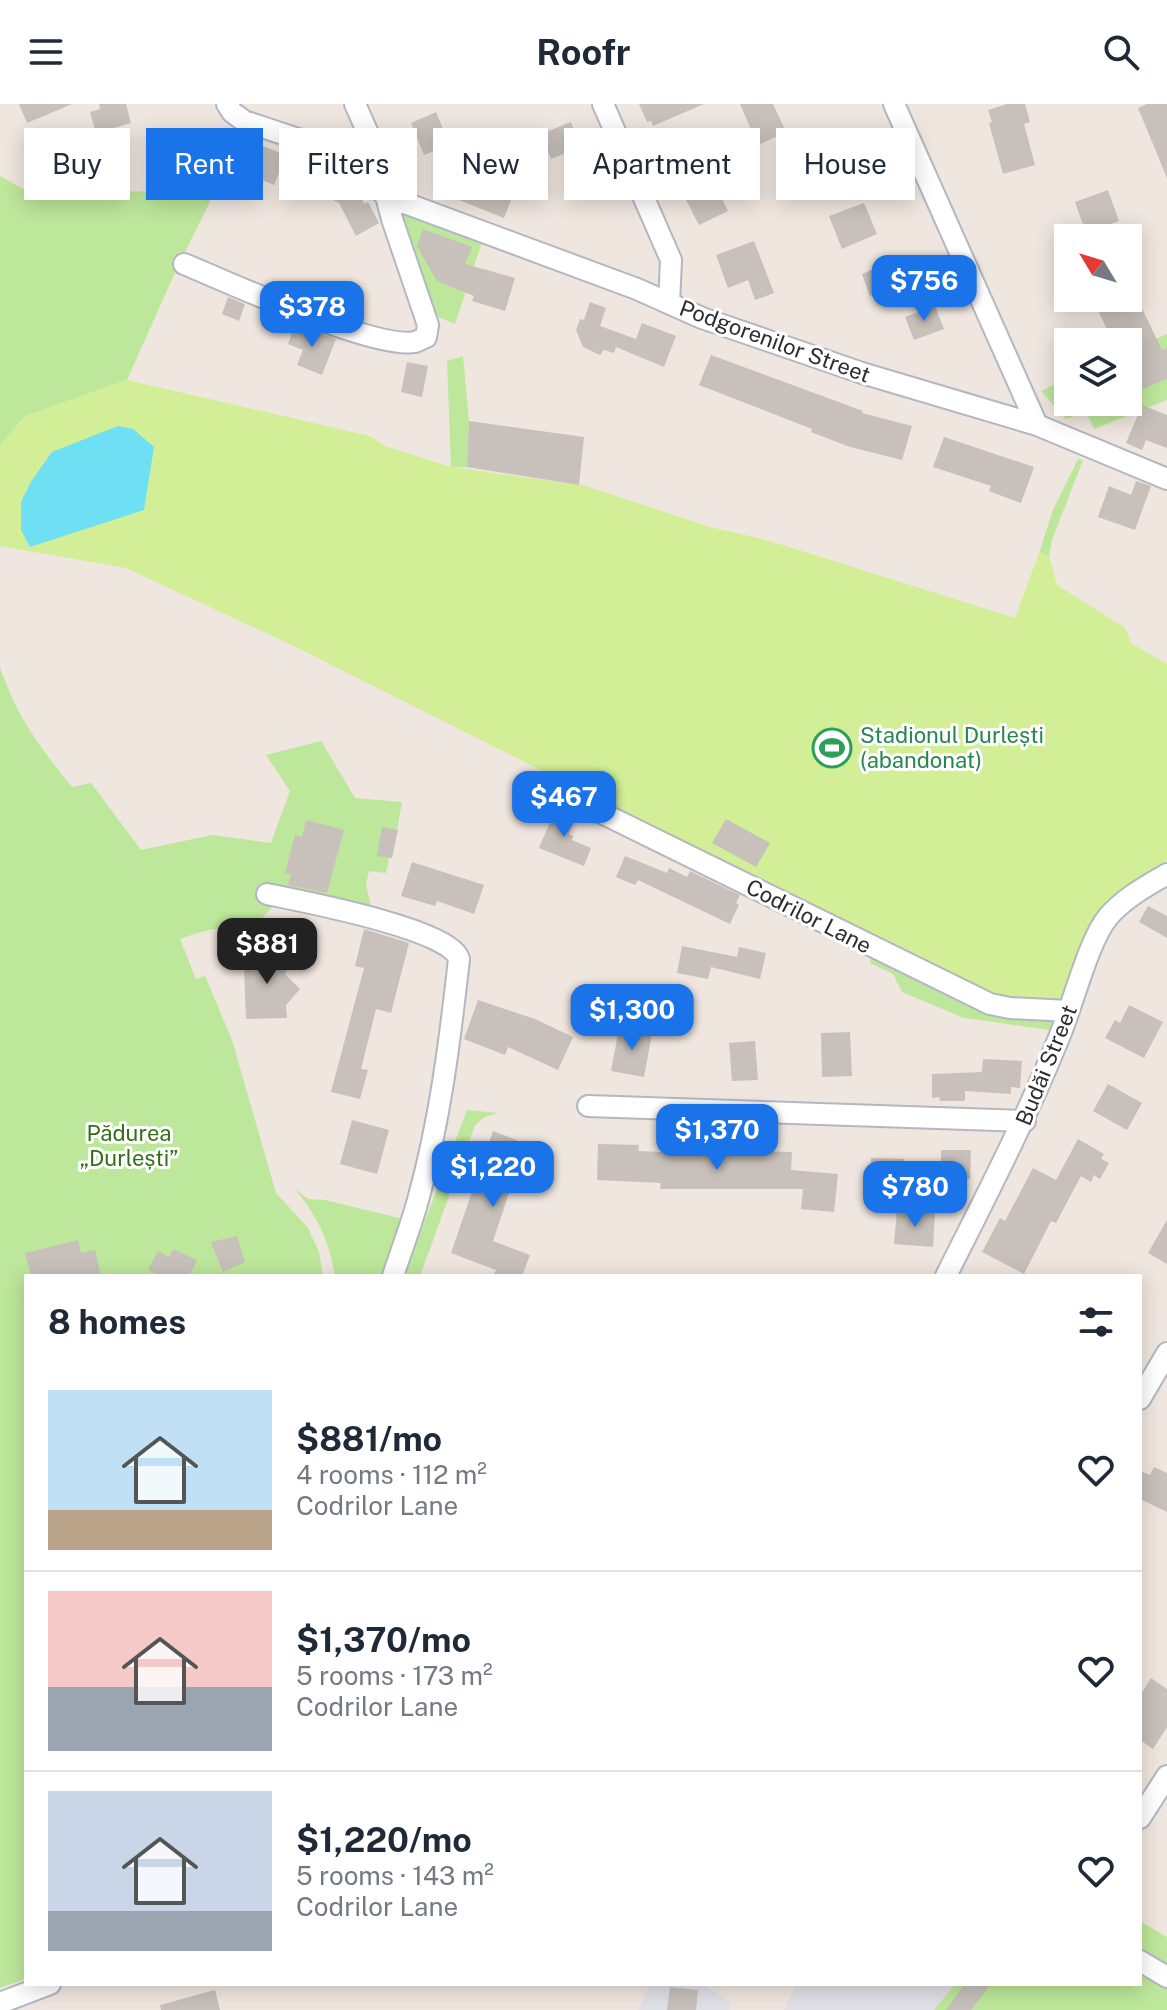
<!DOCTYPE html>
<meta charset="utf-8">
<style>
:root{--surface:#fff;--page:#f2f2f3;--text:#1f2937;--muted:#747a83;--line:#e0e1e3;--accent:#1a73e8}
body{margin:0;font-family:"Public Sans",sans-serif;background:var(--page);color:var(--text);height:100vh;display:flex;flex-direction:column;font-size:30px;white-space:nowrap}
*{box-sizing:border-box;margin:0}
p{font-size:26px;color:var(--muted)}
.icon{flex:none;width:44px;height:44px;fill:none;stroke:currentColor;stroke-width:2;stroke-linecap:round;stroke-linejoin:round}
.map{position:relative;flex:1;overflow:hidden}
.sheet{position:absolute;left:24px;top:1170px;width:1118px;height:712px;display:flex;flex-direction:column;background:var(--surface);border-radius:0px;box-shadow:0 4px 20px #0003}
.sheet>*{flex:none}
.hud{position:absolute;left:24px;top:24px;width:1120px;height:72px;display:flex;gap:16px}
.needle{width:52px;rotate:308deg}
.controls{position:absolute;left:1054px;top:120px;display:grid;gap:16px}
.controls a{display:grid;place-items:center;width:88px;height:88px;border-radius:0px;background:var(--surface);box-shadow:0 4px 20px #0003;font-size:40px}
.price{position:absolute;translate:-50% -68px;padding:0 18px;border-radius:16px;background:var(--accent);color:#fff;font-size:26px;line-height:52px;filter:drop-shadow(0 2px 4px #0008)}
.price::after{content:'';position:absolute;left:50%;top:48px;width:24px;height:18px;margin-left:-12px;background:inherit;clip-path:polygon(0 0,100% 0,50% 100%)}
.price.active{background:#222;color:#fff}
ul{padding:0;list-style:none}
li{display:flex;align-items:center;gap:24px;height:200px;padding:0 24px}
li+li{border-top:2px solid var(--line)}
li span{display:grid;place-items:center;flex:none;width:224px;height:160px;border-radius:0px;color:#555}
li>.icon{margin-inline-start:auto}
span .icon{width:96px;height:96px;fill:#fffc;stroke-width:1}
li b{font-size:34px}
h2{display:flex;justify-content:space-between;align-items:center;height:96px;padding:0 24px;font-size:34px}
.pill{padding:0 28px;border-radius:0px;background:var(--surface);box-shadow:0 4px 20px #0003;font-size:28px;line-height:72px}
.pill.active{background:var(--accent);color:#fff}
header{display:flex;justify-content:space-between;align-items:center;height:104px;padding:0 24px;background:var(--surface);font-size:36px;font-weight:700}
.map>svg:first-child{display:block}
.industrial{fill:#e1e0e7}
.green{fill:#bde79a}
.pitch{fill:#d2ee96}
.water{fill:#6fdff4}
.building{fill:#c7c0bb}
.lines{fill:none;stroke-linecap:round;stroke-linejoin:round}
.minor-casing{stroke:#b3b7c1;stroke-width:24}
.minor{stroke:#fff;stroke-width:20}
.labels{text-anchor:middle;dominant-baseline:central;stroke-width:6;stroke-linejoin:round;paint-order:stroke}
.street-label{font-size:22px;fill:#2d2d2d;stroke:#fff}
.leisure-label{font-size:22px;fill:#27864d;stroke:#fff;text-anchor:start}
.park-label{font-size:22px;fill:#346f18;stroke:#fff}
</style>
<header><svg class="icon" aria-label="menu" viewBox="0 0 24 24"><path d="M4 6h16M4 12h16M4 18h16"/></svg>Roofr<svg class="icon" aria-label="search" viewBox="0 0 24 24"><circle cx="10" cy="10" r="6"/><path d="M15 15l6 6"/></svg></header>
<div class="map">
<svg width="1167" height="1906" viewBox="0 0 1167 1906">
<rect width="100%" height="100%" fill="#efe6df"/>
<!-- industrial -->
<path class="industrial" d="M 650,1880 L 702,1880 L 730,1897 L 729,1906 L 639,1906 Z
M 797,1880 L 955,1880 L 934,1906 L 784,1906 Z"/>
<!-- green -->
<path class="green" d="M 236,22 L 245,27 L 177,164 L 127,276 L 25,312 L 0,341 L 0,72 L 21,84 L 48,93 L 116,78 L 118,88 L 187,86 L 213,44 L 227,34 Z
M 402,107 L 482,138 L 455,220 L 438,213 L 400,120 Z
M 1167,230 L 1167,296 L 1094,325 L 1086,308 L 1066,315 L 1041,287 L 1068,274 L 1068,298 L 1128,298 L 1128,247 Z
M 463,252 L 469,317 L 467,363 L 451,363 L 447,257 Z
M 1078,355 L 1083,356 L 1052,436 L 1049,452 L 1039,449 L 1053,406 Z
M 0,563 C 17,613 39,642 72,683 L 91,679 L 141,746 L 212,731 L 271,739 L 290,687 L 266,651 L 321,637 L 355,694 L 402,698 L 392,754 L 389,754 L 386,769 L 369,767 L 366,781 L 372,805 L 279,799 L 273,802 L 252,825 C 225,820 205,826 180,835 L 196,875 L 205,872 L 232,936 L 276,1089 L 308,1124 L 319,1148 L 323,1172 L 26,1172 L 26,1875 L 0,1884 Z
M 871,850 L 1057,916 L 1049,926 L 964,914 L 902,888 L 893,870 L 870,859 Z
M 467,1006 L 498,1009 L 485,1013 L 475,1021 L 420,1172 L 404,1172 Z
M 295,1085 L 308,1095 L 325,1096 L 403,1115 L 385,1172 L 335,1172 C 328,1134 319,1115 295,1085 Z
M 1140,1817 L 1167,1833 L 1167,1863 L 1140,1847 Z
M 1140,1867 L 1167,1881 L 1167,1906 L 934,1906 L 955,1880 L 1140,1880 Z"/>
<!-- pitch -->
<path class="pitch" d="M 127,276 L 370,332 L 385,342 L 451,363 L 586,382 L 710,423 L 770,437 L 1015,514 L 1039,449 L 1049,452 L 1057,481 L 1125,524 L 1131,539 L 1167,560 L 1167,756 L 1120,788 L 1097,808 L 1060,900 L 992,893 L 296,543 L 126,464 L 0,442 L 0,341 L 25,312 Z"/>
<!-- water -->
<path class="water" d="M 118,322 L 133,325 L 154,343 L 144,406 L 30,443 L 21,426 L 21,398 L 32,376 L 52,348 Z"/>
<!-- building -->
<path class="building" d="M 19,0 L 72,0 L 27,19 Z
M 99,0 L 126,0 L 131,19 L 96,29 L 90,8 L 100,5 Z
M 639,0 L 704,0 L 653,22 L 651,17 L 647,18 Z
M 740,0 L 773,0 L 786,28 L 758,41 Z
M 1007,0 L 1025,0 L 1030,18 L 1024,20 L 1035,61 L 1003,70 L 989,19 L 992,18 L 988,6 Z
M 1147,0 L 1167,0 L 1167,74 L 1138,4 Z
M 436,8 L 450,41 L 424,51 L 411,19 Z
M 571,18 L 581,43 L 551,55 L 541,30 Z
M 822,33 L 834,64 L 806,76 L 793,45 Z
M 260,41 L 286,51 L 274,81 L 248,70 Z
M 694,48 L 713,86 L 717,84 L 728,107 L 699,121 L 668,61 Z
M 486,53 L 501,58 L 514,89 L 504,114 L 444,90 L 453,68 Z
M 329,63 L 345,70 L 357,82 L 364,100 L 368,98 L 379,119 L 356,132 L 339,99 L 317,88 Z
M 1108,86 L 1119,117 L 1086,129 L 1075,98 Z
M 864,99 L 877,130 L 842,145 L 829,112 Z
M 423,125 L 472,143 L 465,160 L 515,174 L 505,207 L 472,197 L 474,192 L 437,177 L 417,142 Z
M 754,137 L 774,189 L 755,196 L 748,176 L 728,184 L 716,151 Z
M 888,159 L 896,181 L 870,192 L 862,170 Z
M 228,193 L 245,200 L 239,217 L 222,210 Z
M 1092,194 L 1137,194 L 1162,246 L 1167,244 L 1167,275 L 1128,291 L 1128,238 L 1113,238 Z
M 590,198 L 606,204 L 600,222 L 636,235 L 642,219 L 676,232 L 664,263 L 616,243 L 614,249 L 604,246 L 600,251 L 583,243 L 576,226 L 580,215 L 584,216 Z
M 935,202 L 944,225 L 914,236 L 905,213 Z
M 295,221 L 336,235 L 322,271 L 297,261 L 303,246 L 288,240 Z
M 711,251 L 863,307 L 862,309 L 912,322 L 902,356 L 850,343 L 811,328 L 812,325 L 699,281 Z
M 407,258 L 428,262 L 422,293 L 401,288 Z
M 1142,301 L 1167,311 L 1167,344 L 1146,336 L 1142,346 L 1126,339 Z
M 469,317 L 584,333 L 579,381 L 467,363 Z
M 944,333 L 1034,363 L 1021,399 L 989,387 L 991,382 L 933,363 Z
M 1136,377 L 1151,382 L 1135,426 L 1098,413 L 1109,382 L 1131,391 Z
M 556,704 L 576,712 L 569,730 L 573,732 L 572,736 L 591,744 L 584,762 L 539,744 Z
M 726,715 L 770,739 L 756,763 L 712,739 Z
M 306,716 L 344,726 L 327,789 L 288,781 L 291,770 L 285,769 L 295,731 L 302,733 Z
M 382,723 L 398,726 L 392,754 L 377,752 Z
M 625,752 L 667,769 L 669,764 L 687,773 L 690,767 L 740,791 L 736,799 L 739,801 L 730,820 L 638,776 L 635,781 L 616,773 Z
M 412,758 L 484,781 L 474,810 L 437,797 L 435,802 L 401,792 Z
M 1148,802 L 1167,812 L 1167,834 L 1139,818 Z
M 364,825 L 409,839 L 391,909 L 376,905 L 361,965 L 368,966 L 360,995 L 331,988 L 364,864 L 355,862 Z
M 682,842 L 737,853 L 739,843 L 766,849 L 760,875 L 711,863 L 708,875 L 677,869 Z
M 249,845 L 290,856 L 285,870 L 300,885 L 286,901 L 287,914 L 246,915 L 244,862 Z
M 478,896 L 535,915 L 573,933 L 558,966 L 508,943 L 505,951 L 464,935 Z
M 1129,901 L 1163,918 L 1144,954 L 1105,934 L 1115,916 L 1120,919 Z
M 619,924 L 652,930 L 644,973 L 611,967 Z
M 850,928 L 852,972 L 822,973 L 821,929 Z
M 755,937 L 758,976 L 732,977 L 729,939 Z
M 983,955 L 1022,957 L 1020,984 L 1011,983 L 1011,990 L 965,987 L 965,997 L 940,997 L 939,993 L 932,994 L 932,970 L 982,968 Z
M 1108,980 L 1142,999 L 1127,1026 L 1093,1007 Z
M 352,1016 L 389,1026 L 377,1070 L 340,1060 Z
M 493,1027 L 532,1042 L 523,1067 L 517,1065 L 493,1137 L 530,1151 L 522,1172 L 493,1172 L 496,1166 L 451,1149 Z
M 1078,1035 L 1104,1050 L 1101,1055 L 1109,1059 L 1100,1075 L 1094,1071 L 1091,1078 L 1081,1072 L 1056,1119 L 1051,1117 L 1024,1170 L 982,1148 L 1000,1114 L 1005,1117 L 1033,1064 L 1056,1076 Z
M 598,1040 L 639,1041 L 638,1047 L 707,1050 L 752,1050 L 752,1047 L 792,1048 L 791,1066 L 838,1070 L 834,1108 L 801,1105 L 803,1085 L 660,1085 L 661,1079 L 597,1076 Z
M 941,1046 L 971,1046 L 970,1075 L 941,1075 Z
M 871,1054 L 904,1055 L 902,1079 L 870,1077 Z
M 897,1106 L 935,1109 L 933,1143 L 894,1140 Z
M 1167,1116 L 1167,1160 L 1148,1149 Z
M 237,1132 L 245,1158 L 223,1168 L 211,1138 Z
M 78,1136 L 81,1149 L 95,1146 L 101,1172 L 31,1172 L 25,1149 Z
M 173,1145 L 197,1156 L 189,1172 L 160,1172 L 148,1166 L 158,1147 L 169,1153 Z
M 1154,1363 L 1167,1369 L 1167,1408 L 1140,1395 L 1140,1367 L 1150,1371 Z
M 1151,1574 L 1167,1585 L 1167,1623 L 1153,1645 L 1140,1636 L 1140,1592 Z
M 965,1880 L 991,1880 L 971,1906 L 946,1906 Z
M 670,1883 L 698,1886 L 696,1906 L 667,1906 Z
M 215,1886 L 220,1906 L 161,1906 L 160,1901 Z"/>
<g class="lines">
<defs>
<path id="minor" d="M 227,0 L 232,8 L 244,17 L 337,48 L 353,60 L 386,92 L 637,185 L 702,214 L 862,269 L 1037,321 L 1167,375
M 603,0 L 671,156 L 669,199
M 894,0 L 1037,321
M 184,160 C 228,178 375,246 415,238 C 419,237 423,234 426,233 L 428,221 L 392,115 L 386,92 L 386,70 L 355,0
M 557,687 L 990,900 L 1010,904 L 1069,907
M 267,790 C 300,797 451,825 459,855 C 450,936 440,1017 418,1096 C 411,1122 401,1147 393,1172
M 588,1002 L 1025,1017
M 946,1172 C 985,1094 1025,1017 1058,936 C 1072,904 1088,837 1108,813 C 1124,794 1147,782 1167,770
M 1140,1295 L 1167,1249
M 1140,1714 L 1167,1672
M 1140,1857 L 1167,1873
M 0,1899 L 50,1880"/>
</defs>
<!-- minor casing -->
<use href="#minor" class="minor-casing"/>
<!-- minor -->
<use href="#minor" class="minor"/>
</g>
<!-- icons -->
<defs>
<symbol id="stadium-ring" viewBox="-11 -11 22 22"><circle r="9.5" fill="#fff" stroke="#2e9e5b" stroke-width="1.5"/><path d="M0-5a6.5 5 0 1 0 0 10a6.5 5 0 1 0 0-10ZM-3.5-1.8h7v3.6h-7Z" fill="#2e9e5b"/></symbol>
</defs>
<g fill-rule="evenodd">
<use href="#stadium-ring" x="810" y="622" width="44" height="44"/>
</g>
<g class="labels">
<!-- street labels -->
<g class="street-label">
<text transform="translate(775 237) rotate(20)">Podgorenilor Street</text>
<text transform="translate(809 812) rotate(27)">Codrilor Lane</text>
<text transform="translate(1046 961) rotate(-68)">Budăi Street</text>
</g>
<!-- leisure labels -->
<g class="leisure-label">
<text x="860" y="631">Stadionul Durlești<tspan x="860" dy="25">(abandonat)</tspan></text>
</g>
<!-- park labels -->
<g class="park-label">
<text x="129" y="1029">Pădurea<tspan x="129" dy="25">„Durlești”</tspan></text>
</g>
</g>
</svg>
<div class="controls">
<a><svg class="needle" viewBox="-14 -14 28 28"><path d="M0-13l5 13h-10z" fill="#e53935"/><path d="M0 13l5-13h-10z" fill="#747a83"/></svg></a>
<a><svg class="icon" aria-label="layers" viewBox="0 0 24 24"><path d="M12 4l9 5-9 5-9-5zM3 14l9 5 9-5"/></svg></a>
</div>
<b class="price" style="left:924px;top:219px">$756</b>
<b class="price" style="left:312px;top:245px">$378</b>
<b class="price" style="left:564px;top:735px">$467</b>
<b class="price active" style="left:267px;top:882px">$881</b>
<b class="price" style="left:632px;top:948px">$1,300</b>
<b class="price" style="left:717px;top:1068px">$1,370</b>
<b class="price" style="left:493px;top:1105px">$1,220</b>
<b class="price" style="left:915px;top:1125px">$780</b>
<div class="hud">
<a class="pill">Buy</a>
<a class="pill active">Rent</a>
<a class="pill">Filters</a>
<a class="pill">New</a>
<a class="pill">Apartment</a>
<a class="pill">House</a>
</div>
<section class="sheet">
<h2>8 homes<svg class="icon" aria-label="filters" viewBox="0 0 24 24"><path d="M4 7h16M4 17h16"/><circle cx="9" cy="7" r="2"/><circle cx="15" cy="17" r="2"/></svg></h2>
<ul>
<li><span style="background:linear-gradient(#bfe0f5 75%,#b9a48a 0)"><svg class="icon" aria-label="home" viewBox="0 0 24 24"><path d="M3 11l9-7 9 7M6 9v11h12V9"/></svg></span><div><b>$881/mo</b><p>4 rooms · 112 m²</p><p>Codrilor Lane</p></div><svg class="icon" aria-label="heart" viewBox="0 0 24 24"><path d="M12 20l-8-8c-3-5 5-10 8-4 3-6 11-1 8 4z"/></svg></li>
<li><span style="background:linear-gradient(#f6c9c9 60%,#9aa5b1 0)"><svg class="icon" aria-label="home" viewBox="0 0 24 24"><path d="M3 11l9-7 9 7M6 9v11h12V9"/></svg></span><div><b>$1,370/mo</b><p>5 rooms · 173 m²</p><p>Codrilor Lane</p></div><svg class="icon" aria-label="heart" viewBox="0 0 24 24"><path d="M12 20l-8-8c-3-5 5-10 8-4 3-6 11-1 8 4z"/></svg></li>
<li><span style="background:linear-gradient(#c9d6e8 75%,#9aa5b1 0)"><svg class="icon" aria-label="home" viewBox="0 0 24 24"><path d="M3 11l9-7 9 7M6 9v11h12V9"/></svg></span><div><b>$1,220/mo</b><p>5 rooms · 143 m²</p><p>Codrilor Lane</p></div><svg class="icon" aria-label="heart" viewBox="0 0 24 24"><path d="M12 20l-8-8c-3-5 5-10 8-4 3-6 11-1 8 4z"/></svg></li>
</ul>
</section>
</div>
